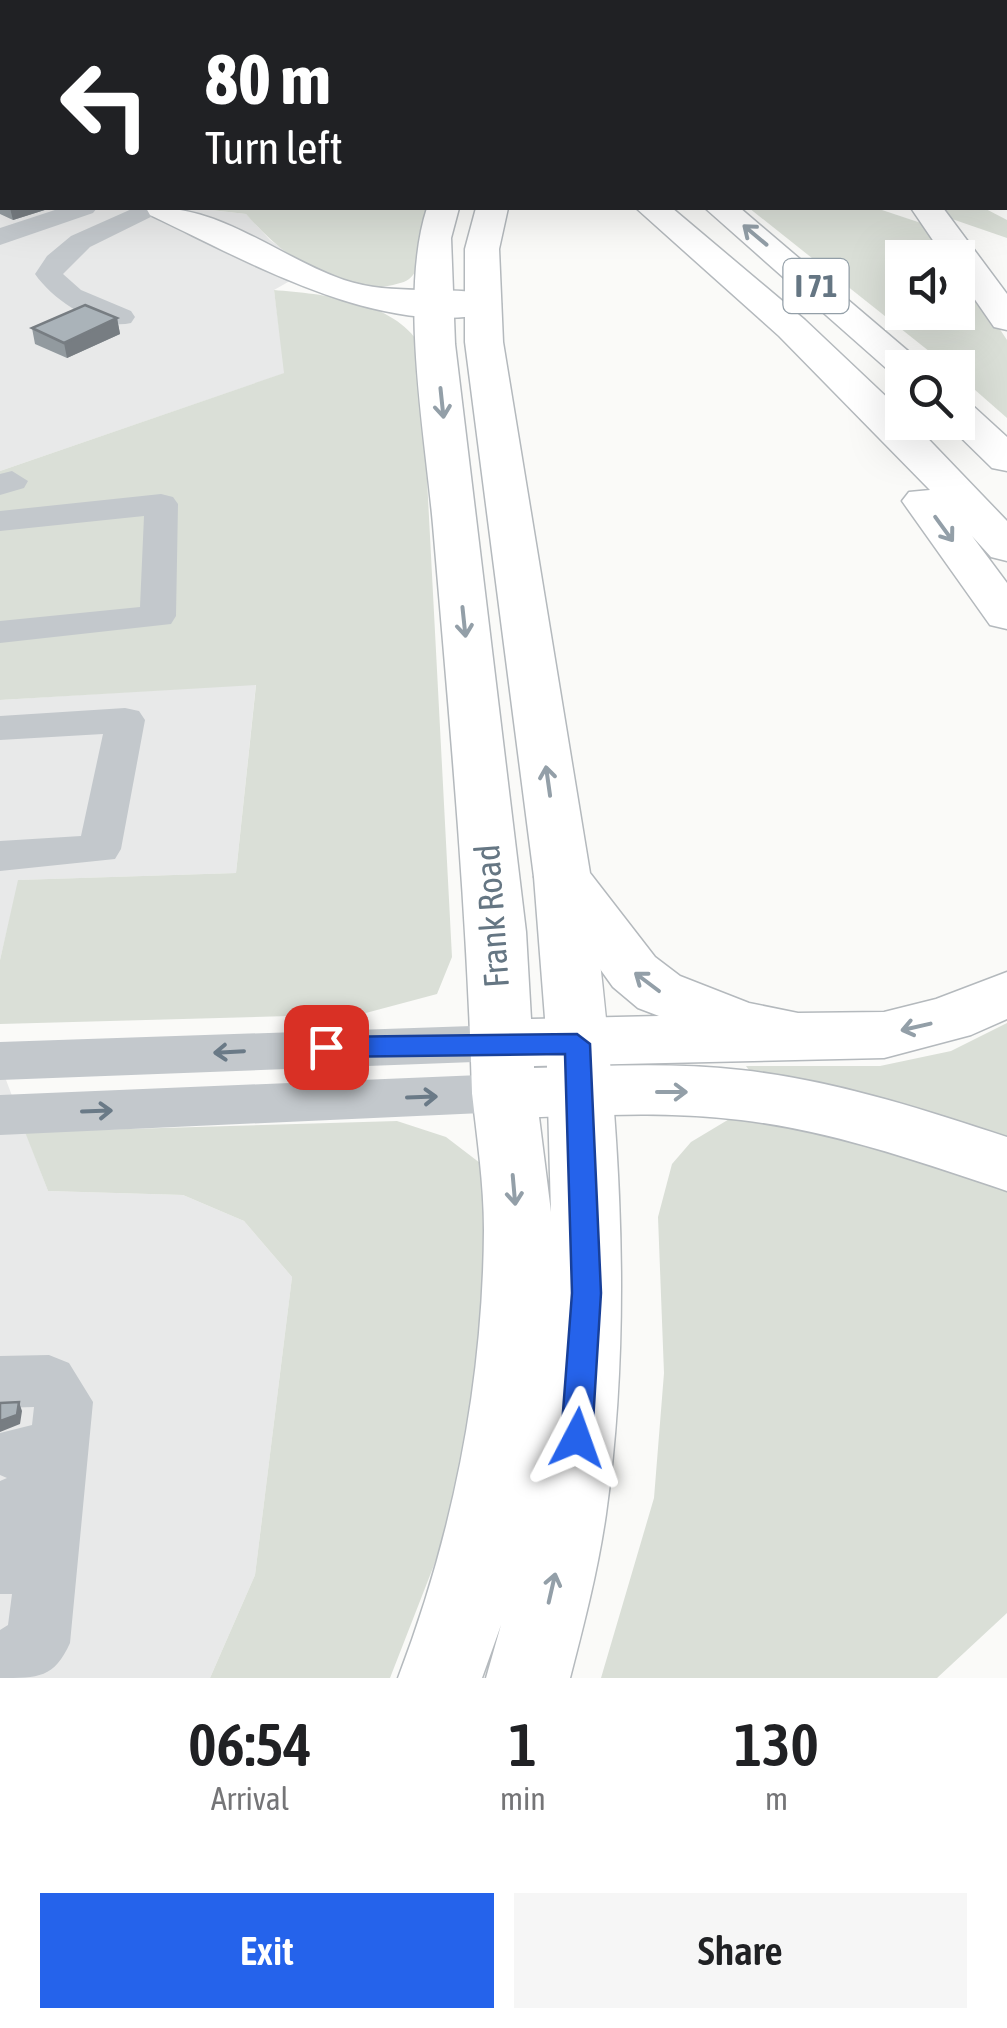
<!DOCTYPE html>
<html lang="en">
<head>
<meta charset="utf-8">
<style>
	:root { --surface:#fff; --page:#f6f6f6; --text:#202124; --muted:#757577; --accent:#2563eb }
	body { margin:0; font-family:"Asap Condensed",sans-serif; background:var(--page); color:var(--text); height:100vh; display:flex; flex-direction:column; font-size:38px; white-space:nowrap }
	* { box-sizing:border-box; margin:0 }
	p { font-size:32px; color:var(--muted) }
	.icon { flex:none; width:55px; height:55px; fill:none; stroke:currentColor; stroke-width:2; stroke-linecap:round; stroke-linejoin:round }
	.map { position:relative; height:1678px; overflow:hidden }
	.sheet { display:flex; flex-direction:column; background:var(--surface); flex:1 }
	.sheet>* { flex:none }
	.banner { position:absolute; left:0px; top:0px; width:1008px; height:210px; box-shadow:0 10px 40px #0002; background:#202124; color:#fff; overflow:hidden }
	.tools { position:absolute; left:885px; top:240px; display:grid; gap:20px }
	.tools a { display:grid; place-items:center; width:90px; height:90px; border-radius:0px; background:var(--surface); box-shadow:0 10px 40px #0002; font-size:50px }
	.pin { position:absolute; display:grid; place-items:center; width:85px; height:85px; color:#fff; margin:-42px; border-radius:20px; box-shadow:0 5px 15px #0006 }
	.me { position:absolute; width:110px; margin:-55px; rotate:4deg; stroke-linejoin:round; filter:drop-shadow(0 0 8px #0008) }
	.turn { display:flex; align-items:center; gap:35px; height:210px; padding:0 40px; font-size:45px }
	.turn .icon { width:130px; height:130px; stroke-width:2.5 }
	.turn b { display:block; font-size:70px; line-height:85px }
	.eta { display:flex; justify-content:space-evenly; align-items:center; height:170px; text-align:center }
	.eta b { font-size:60px; font-weight:600; line-height:70px }
	.button { display:flex; gap:20px; margin-top:auto; padding:20px 40px }
	.button a { flex:1; height:115px; border-radius:0px; background:var(--accent); color:#fff; font-size:40px; font-weight:600; line-height:115px; text-align:center }
	.button a+a { background:var(--page); color:var(--text) }
	.map>svg:first-child { display:block }
	.built { fill:#e8e9e9 }
	.green { fill:#dadfd7 }
	.lines { fill:none; stroke-linecap:round; stroke-linejoin:round }
	.major-casing { stroke:#b5babe; stroke-width:3 }
	.highway-casing { stroke:#b4b9bd; stroke-width:3 }
	.minor { fill:#c3c8cc; fill-rule:evenodd }
	.major { fill:#fff; fill-rule:evenodd }
	.highway { fill:#fff; fill-rule:evenodd }
	.wall { fill:#929a9f }
	.shaded-wall { fill:#777d82 }
	.building { fill:#aab3b9; stroke:#777d82; stroke-width:2.5 }
	.oneway { stroke:#939fa8 }
	.oneway2 { stroke:#6a7a87 }
	.route { fill:#2563eb; stroke:#184099; stroke-width:2.5 }
	.labels { text-anchor:middle; stroke-width:10; stroke-linejoin:round; paint-order:stroke }
	.shield { fill:#fff; stroke:#939fa8; stroke-width:2.5 }
	.shield-label { font-size:32px; font-weight:bold; fill:#657683 }
	.street-label { font-size:35px; fill:#657683; stroke:#fff }
</style>
</head>
<body>
<div class="map">
<svg width="1007" height="1678" viewBox="0 0 1007 1678">
	<rect width="100%" height="100%" fill="#fafaf8"/>
	<path class="built" d="M0,133l2,75h191l53,6 24,26 41,29 -37,21 11,83 -285,98z
		M256,684l-20,189 -217,7 -19,80v-260z
		M0,1064l48,127 135,4 61,26 48,56 -37,298 -45,103h-210z"/>
	<path class="green" d="M193,208h237c-9,19 -4,51 -17,67 -5,7 -13,8 -20,10 -57,13 -112,-31 -147,-71z
		M749,208h127l54,18 21,31 -49,1v54h56v-46l49,74v78l-49,-43v-7l-9,-1z
		M939,208h45l23,12v18l-55,-19z
		M274,290c49,4 120,11 146,55l32,612 -15,37 -75,20 -362,10v-64l18,-80 218,-7 20,-188 -256,15v-229l284,-98z
		M1007,1023v115l-202,-59 -54,-6 -5,-7h134l71,-15z
		M775,1117l232,71v425l-70,65h-336l53,-180 10,-125 -6,-156 14,-53 19,-22 40,-24z
		M397,1121l49,16 34,26 10,156 -40,205 -60,154h-180l45,-103 37,-298 -48,-56 -61,-26 -135,-4 -23,-59z"/>
	<g class="lines">
		<g class="major-casing">
			<path id="major" d="M966,0h31l2,2h-31z
				M0,131l2,1v18h-2z
				M146,208c72,-5 132,49 198,72 50,17 102,4 152,16l5,8 -5,8c-114,28 -246,-50 -346,-97z
				M562,858l20,5 8,14c26,211 46,426 16,637 -8,56 -22,110 -36,164h-84l15,-53 -19,53h-84c55,-144 85,-294 86,-448 0,-46 -7,-92 -12,-137l9,-18 23,-7 23,7 9,18 15,119 -5,-181 -12,-154 8,-14z"/>
		</g>
		<g class="highway-casing">
			<path id="highway" d="M330,0h28l2,2h-28z
				M387,0h29l2,2h-29z
				M565,0h31l2,2h-31z
				M427,208h32l-8,30 4,106 71,588 5,87 128,-3 -21,-8 -25,-21 -79,-110 -69,-535v-93l11,-41h32l-9,41 4,93 87,531 65,84 25,19 69,27 49,10 86,-1 52,-13 71,-27v47l-36,16 -87,23 -350,8v2c69,-2 138,-6 207,2 91,10 179,38 266,67v54c-87,-29 -174,-60 -266,-71 -78,-10 -158,-4 -237,-2l-23,-7 -9,-18c-5,-189 -23,-379 -39,-568 -8,-91 -34,-231 -6,-317z
				M636,208h36l133,112 90,85 7,8v9h10l95,99v40l-16,-4 -19,-21 35,47v46l-17,-4 -88,-124 7,-9 21,-2 -151,-154z
				M705,208h35l188,160h-26v10l-7,-2z
				M911,208h32l64,86v36l-13,-3 -36,-52v-17h-13z
				M958,401l14,4 35,32v34l-15,-3 -47,-46h13z"/>
		</g>
		<path class="minor" d="M215,0h22l2,2h-22z
			M0,30h2v13h-2z
			M0,65h2v12h-2z
			M1005,65h2v13h-2z
			M2,113v14l-2,1v-14z
			M1005,120l2,1v14l-2,-1z
			M61,208h36l-4,5 -93,32v-17z
			M134,208h35l-79,39 -27,27 18,16 50,21 4,6 -4,6c-33,8 -78,-23 -96,-49l12,-18 24,-20z
			M12,471l16,10 -4,7 -24,7v-21z
			M161,494l12,3 5,7 -2,112 -5,8 -171,19v-22l140,-14 4,-91 -144,15v-20z
			M125,708l14,3 6,9 -24,129 -6,10 -115,12v-30l81,-5 22,-102 -103,6v-24z
			M501,1025l17,5 7,13 -7,13 -17,5 -501,19v-38z
			M504,1074l17,5 8,14 -8,14 -17,5 -504,23v-40z
			M49,1355l20,8 24,39 -23,241c-16,35 -31,35 -70,35v-48l8,-5 4,-31h-12v-113l7,-3 -7,-3v-42l32,-8 2,-18 -34,1v-52z"/>
		<use href="#major" class="major"/>
		<use href="#highway" class="highway"/>
	</g>
	<path class="wall" d="M0,151l2,1v56h49l-38,12 -13,-6z
		M117,318l3,16 -53,24 -32,-14 -3,-16z"/>
	<path class="shaded-wall" d="M10,208h41l-38,12z
		M117,318l3,16 -53,24 -3,-15z
		M19,1402l3,9 -2,13 -20,8v-11z"/>
	<path class="building" d="M0,151l2,1v44l-2,-1z
		M85,305l32,13 -53,25 -32,-15z
		M19,1402l-2,13 -17,6v-18z"/>
	<defs><path id="oneway-shaft" d="M-6 0H5M1.5-3L5.5 0L1.5 3" fill="none" stroke-width="1.6" stroke-linecap="round" stroke-linejoin="round" transform="scale(2.5)"/></defs>
	<g class="oneway">
		<use href="#oneway-shaft" transform="translate(755 235) rotate(-140)"/>
		<use href="#oneway-shaft" transform="translate(442 403) rotate(84)"/>
		<use href="#oneway-shaft" transform="translate(944 529) rotate(54)"/>
		<use href="#oneway-shaft" transform="translate(464 622) rotate(84)"/>
		<use href="#oneway-shaft" transform="translate(548 781) rotate(-98)"/>
		<use href="#oneway-shaft" transform="translate(647 982) rotate(-143)"/>
		<use href="#oneway-shaft" transform="translate(916 1027) rotate(167)"/>
		<use href="#oneway-shaft" transform="translate(672 1092)"/>
		<use href="#oneway-shaft" transform="translate(514 1190) rotate(85)"/>
		<use href="#oneway-shaft" transform="translate(552 1588) rotate(-77)"/>
	</g>
	<g class="oneway2">
		<use href="#oneway-shaft" transform="translate(229 1052) rotate(177)"/>
		<use href="#oneway-shaft" transform="translate(422 1097) rotate(-2)"/>
		<use href="#oneway-shaft" transform="translate(97 1111) rotate(-2)"/>
	</g>
	<path class="route" d="M577,1034l13,10 11,249 -9,145 -4,10 -11,4 -11,-4 -5,-10 11,-145 -7,-239 -239,3 -13,-10 13,-10z"/>
	<g class="labels">
		<rect class="shield" x="783.5" y="259" width="65" height="54" rx="8"/>
		<g class="shield-label">
			<text x="816" y="297">I 71</text>
		</g>
		<g class="street-label">
			<text transform="translate(492 916) rotate(-94)" y="12">Frank Road</text>
		</g>
	</g>
</svg>
<div class="tools">
<a><svg class="icon" aria-label="sound" viewBox="0 0 24 24"><path d="M4 9h4l5-4v14l-5-4H4zM17 9q2 3 0 6"/></svg></a>
<a><svg class="icon" aria-label="search" viewBox="0 0 24 24"><circle cx="10" cy="10" r="6"/><path d="M15 15l6 6"/></svg></a>
</div>
<div class="pin" style="left:326px;top:1047px;background:#d93025"><svg class="icon" aria-label="arrive" viewBox="0 0 24 24"><path d="M6 21V4h12l-3 4 3 4H6"/></svg></div>
<svg class="me" style="left:577px;top:1438px" viewBox="-20 -20 40 40"><path d="M0-17L14 15 0 8-14 15z" fill="#2563eb" stroke="#fff" stroke-width="4"/></svg>
<div class="banner">
<div class="turn"><svg class="icon" aria-label="left" viewBox="0 0 24 24"><path d="M17 20v-9H6M10 6l-5 5 5 5"/></svg><div><b>80 m</b>Turn left</div></div>
</div>
</div>
<section class="sheet">
<div class="eta">
<div><b>06:54</b><p>Arrival</p></div>
<div><b>1</b><p>min</p></div>
<div><b>130</b><p>m</p></div>
</div>
<div class="button"><a>Exit</a><a>Share</a></div>
</section>
</body>
</html>
